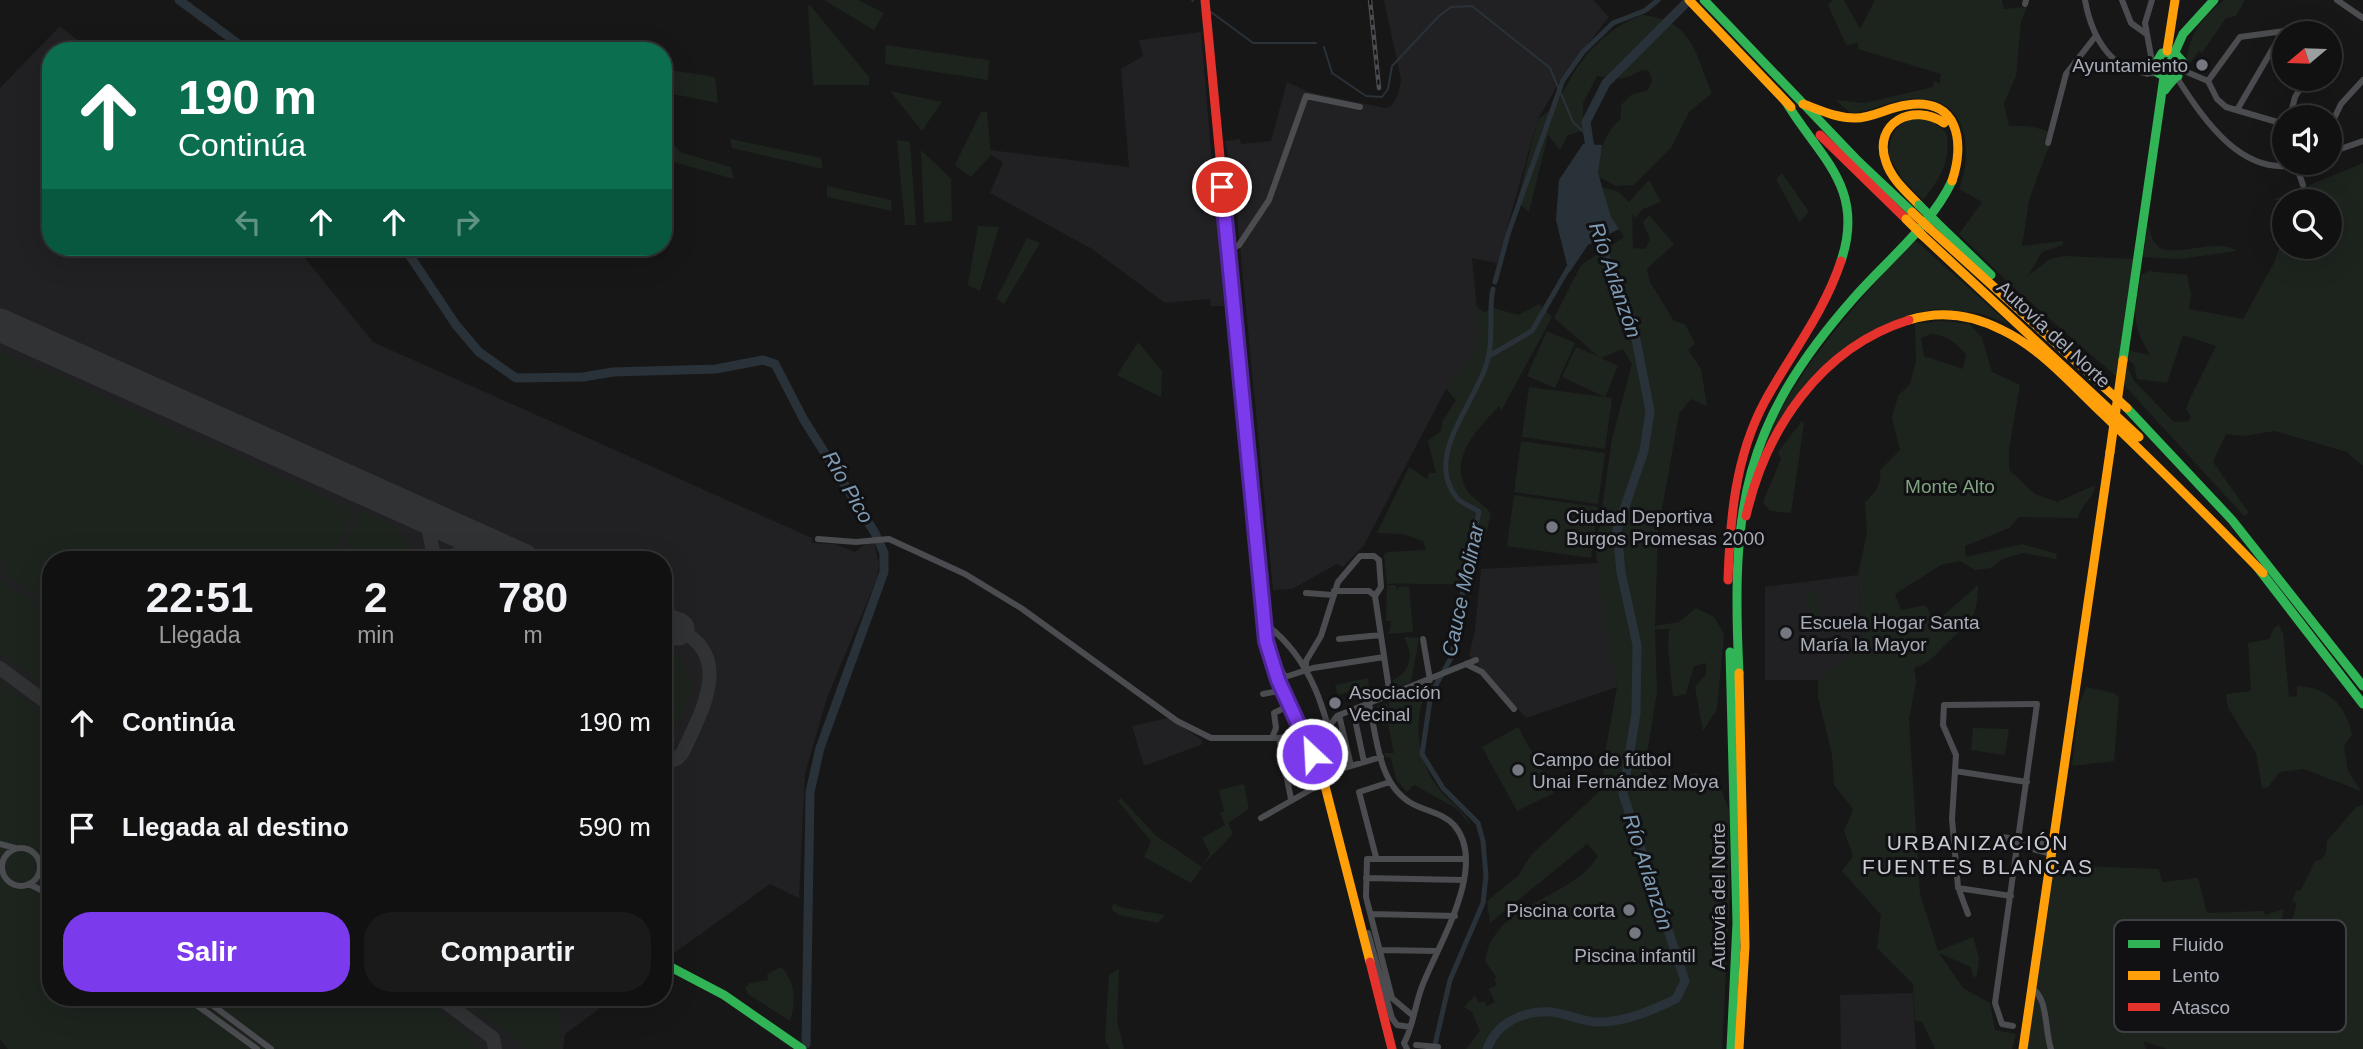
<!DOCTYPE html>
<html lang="es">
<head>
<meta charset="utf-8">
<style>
	:root { --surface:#111; --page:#1a1a1a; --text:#f1f3f6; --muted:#9c9d9f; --line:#303131; --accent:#7c3aed }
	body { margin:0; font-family:Helvetica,sans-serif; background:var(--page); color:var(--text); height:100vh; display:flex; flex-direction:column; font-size:26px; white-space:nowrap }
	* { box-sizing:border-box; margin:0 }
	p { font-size:23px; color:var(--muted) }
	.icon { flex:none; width:38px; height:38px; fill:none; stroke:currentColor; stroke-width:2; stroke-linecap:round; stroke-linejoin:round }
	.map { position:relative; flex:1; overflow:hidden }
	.details { position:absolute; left:42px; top:551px; width:630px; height:455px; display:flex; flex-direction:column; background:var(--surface); border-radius:28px; box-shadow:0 7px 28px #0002,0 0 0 2px var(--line) }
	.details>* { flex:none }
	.guide { position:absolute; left:42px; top:42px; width:630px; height:214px; border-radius:28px; box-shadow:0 7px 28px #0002,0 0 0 2px var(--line); background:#0b6e4f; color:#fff; overflow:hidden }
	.needle { width:46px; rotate:251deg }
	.fabs { position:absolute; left:2272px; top:21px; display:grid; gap:14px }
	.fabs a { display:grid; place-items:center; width:70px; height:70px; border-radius:50%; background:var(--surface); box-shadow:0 7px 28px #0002,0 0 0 2px var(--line); font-size:35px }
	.pin { position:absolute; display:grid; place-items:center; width:60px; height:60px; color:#fff; margin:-30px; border:4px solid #fff; border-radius:50%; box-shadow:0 2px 7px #0007 }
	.me { position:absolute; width:77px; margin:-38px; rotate:335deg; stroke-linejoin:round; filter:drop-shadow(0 0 5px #0008) }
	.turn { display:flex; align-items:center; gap:24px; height:147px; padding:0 21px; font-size:32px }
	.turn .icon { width:91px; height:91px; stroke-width:2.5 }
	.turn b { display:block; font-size:49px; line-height:60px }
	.lanes { display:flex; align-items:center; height:66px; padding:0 21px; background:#0003; justify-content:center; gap:35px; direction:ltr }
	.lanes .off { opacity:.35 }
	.eta { display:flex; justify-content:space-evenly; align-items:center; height:119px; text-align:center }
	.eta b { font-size:42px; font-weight:600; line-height:49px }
	.cta { display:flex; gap:14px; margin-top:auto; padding:14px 21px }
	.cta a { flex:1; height:80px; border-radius:28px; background:var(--accent); color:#fff; font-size:28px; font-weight:600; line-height:80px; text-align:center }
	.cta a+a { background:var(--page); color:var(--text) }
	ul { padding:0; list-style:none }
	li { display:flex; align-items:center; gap:21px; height:105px; padding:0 21px }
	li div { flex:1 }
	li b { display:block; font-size:26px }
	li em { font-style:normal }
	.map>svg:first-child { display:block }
	.built { fill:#212123 }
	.green { fill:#1d241e; fill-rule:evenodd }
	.water { fill:#2a3239 }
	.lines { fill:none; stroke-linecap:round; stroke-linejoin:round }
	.stream { stroke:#2a3239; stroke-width:2 }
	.canal { stroke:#2a3239; stroke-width:5 }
	.river { stroke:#2a3239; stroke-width:9 }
	.taxiway { stroke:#313233; stroke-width:14 }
	.runway { stroke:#313233; stroke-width:33 }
	.street { stroke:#4b4c50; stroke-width:6 }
	.fast { stroke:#30b455; stroke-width:9 }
	.slow { stroke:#ff9f0a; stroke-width:9 }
	.jam { stroke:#e5322d; stroke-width:9 }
	.rail-casing { stroke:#4b4c4f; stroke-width:4.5 }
	.rail { stroke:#111113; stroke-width:2; stroke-dasharray:5; stroke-linecap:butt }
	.fast-bridge { stroke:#30b455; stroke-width:9 }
	.slow-bridge { stroke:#ff9f0a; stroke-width:9 }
	.route-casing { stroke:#51269a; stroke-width:18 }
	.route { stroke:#7c3aed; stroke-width:12 }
	.poi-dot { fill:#757880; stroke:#111113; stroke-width:2.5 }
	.labels { text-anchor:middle; stroke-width:6; stroke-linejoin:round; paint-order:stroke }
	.poi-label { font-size:19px; fill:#a8adb8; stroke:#111113; text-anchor:start }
	.street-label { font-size:19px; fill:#a8adb8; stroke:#111113 }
	.park-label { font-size:19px; fill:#7fa381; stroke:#111113 }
	.water-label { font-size:21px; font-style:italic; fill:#7f9bb3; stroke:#111113 }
	.neighbourhood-label { font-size:21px; letter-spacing:2px; fill:#c9ccd4; stroke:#111113 }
	.key { fill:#111113; stroke:#3e4045; stroke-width:2 }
	.key-label { font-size:19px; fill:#a8adb8 }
</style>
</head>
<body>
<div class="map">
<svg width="2363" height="1049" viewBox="0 0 2363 1049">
	<rect width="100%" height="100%" fill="#171717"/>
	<path class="built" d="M1384,0h209l16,17 -45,57 -26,45 -41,144 -25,-5 8,82 -7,17 -27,32 -82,156 -21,22 -6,-3 -45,25 -19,1 -39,-406 -9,-43 15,-2 1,5 30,-3 16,-59 22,10 76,16 6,-2 7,-11 3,-15z
		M60,26l31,25h-40v196h245l77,95 439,196v5l22,1 21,8 10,-8 9,-1 5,21 -2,14 -50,120 -22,76 -6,124 -29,-14 -97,70 -10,-5v-389h-612v267l-51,-38v-701z
		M1201,32l23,274h-13l-1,-7 -45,4 -73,-54 -102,-56 13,-31 -12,-7 -1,-5 139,17 -8,-98 22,-13 -4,-16z
		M1598,563l19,124 -91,31 -57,-63 6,-24 6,-62z
		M1858,575l4,73 -44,32h-53v-93z
		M1168,718l33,21 2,5 -59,22 -12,-40z
		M1913,993l3,56h-75l-1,-54z
		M278,998h336l-49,36 -2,15h-216z"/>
	<path class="green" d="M824,0h34l26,13 -10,17z
		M1833,0h11l16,29 15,-29h127l2,9 23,-2 -6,15 -5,54 -12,27 5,23h19v5l1,-5 19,5 -4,13 5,2 -20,54 -7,46 41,-5v4l-21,7 -14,24 22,-17 14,-3 70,3 -17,118 -102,-88 -56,-55 23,-32 -23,-13c16,-42 7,-97 -50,-90 -20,2 -37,12 -58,14l-16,-13 30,3 68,-16 1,-6 6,2 1,-9 -83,-25v-6l-12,2 -18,-40z
		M2224,0h21l-9,16 -10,2 -24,35 -3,-2 -12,16c-2,-29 16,-50 37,-67z
		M810,5l59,72v8h-56l-5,-79z
		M1642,15c51,5 53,38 70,78l-23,19 -18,36 -37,37 -18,1 -17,-9c-4,-16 7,-49 22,-58v-14l10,-10 17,-5 4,-10 -3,-9 -8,-1c-16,11 -25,9 -44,6l-14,27v27l-16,6 -7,14 -12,-15 -19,77 -12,-10 21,-83c23,-15 20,-21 34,-43 17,-28 39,-49 70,-61z
		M886,45l103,15 -1,20 -103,-16z
		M670,70l45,7 3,26 -50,-10z
		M890,91l52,11 -20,29z
		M981,112h6l4,43 -20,22 -16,-12z
		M1925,116l21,16c6,28 -6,47 -23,68l-20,-20 -14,-24c1,-27 10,-35 36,-40z
		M730,139l91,19 2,11 -91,-21z
		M897,140l13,2 6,83h-11z
		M672,142l8,10 51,15 3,12 -71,-20v-15z
		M921,150l30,29 1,42 -28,2z
		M2363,163v303l-16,-14 -72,-21 -32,5 -17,-2 -13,28 36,51 -5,3 -120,-131 3,-19 7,15 40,41 14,-1 3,-4 -5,-8 2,-6 28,-57 -33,-11 -16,48 -30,-4 -3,-14 -6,-6 2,-8 20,4c-21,-36 -15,-40 -9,-80l8,-4 38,4 4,19 -2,15 54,10 32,-58 9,-29v15h45v-46l-56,-1z
		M1782,173l27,39 -10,10 -23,-43z
		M1649,180l12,22 -18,7 -8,9 -3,-4 1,34 12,1 5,-9 -7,-18 6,-7 25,29 -27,25 3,13 24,39 11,3 10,20 -7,6 13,19 6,37 -16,-7 -12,15 -21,118 -3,94 24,-4 17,-14 18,9 10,17 -7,75 -14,22 -8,-44 11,-13v-11l-12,3 -8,28 -13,3 -5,-48 1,-20h-14l2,63 -12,74 13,15 38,-8 23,11 10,26 1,82 -8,157h-256l14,-18 -8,-19 -8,-5 11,-12 4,8 5,-2 3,5 8,-4 -6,-13 8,-4 -3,-6 3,-1 -12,-17c9,-59 85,-60 113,-105l-11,-12 -97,79 -3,-22 31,-25 13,-21 71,-66 3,-36 12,-66 -17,-96 -4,-40 16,-112 20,-75 -9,-15 -22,9 17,8 -13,31 7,1 -7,51 -83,-12 7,-50 76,10 -43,-20 14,-30 22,9 -44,-38 27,-53 43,-28 -13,-20 -10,-30 18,5 10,10z
		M827,186l64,14 1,11 -65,-14z
		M2148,225l5,16 8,8c23,6 56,-11 76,2l-57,8 -37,-2z
		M978,226l21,1 -19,64 -12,-6z
		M1027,238l13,5 -36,61 -8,-5z
		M1914,239l95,85 -30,-11 -44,-4 -23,5 -81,47 -73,97c34,-87 96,-150 156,-219z
		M1539,304l13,13 -51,94 -2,-5c-20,22 -49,49 -34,81 6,12 19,16 26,27l-18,68c-27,5 -57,0 -86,2l-3,-29 4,-3 38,-2 -3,-9 -20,-7 -26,-1 32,-66 18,12 2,-6h7l-8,-32 13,-10 1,-9 14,-22 -10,-11c25,-32 40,-40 29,-83l10,7 6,-6 27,8z
		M1941,321l29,3 12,14 10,34 28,13 -11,64v21l26,24 22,8 38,-17c-2,14 -13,19 -17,33l-59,-1 -10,11 -44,18 1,11 56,-13 35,10 -1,5 -32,-6 -22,6 -11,9 -16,2 -15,-9 -19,4 -46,29 6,16 25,-5 7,16 12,-7 33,-29c-1,38 -8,36 -33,60 -11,11 -15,18 -31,23l2,14 -7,37 11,175 18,57 35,-14 6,21 -2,17 -4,3 -2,-11 -32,-14 24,35 27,15 5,27 21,4 -4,15h-77l-13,-27 -7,-2 -2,-36 -36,-36 4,-33 -39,-44 11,-15 -9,-25 9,-22 -19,-24 -2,-31 -14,-57v-17l44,-32 -4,-73 9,-42 -2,-31c10,-9 17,-18 15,-32l20,-20 -8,-32 6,-22 12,-12 6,-23 -1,-37zM1931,334c16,2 26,8 35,21l-3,14 -39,-13 -3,-18z
		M1547,331l28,12 -20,45 -28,-12z
		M1138,342l24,29 -1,26 -44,-22z
		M0,350l353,159 -21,51h-281v45l-51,-34 3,-11 -3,-1z
		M1802,421l2,3 -13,89 -21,-2 -7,-9 18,-43 -3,-7z
		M1521,441l84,12 -7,51 -84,-12z
		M1514,495l84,12 -7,51 -84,-12z
		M359,511c23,11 53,19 55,49h-75z
		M0,580l51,32v79l-51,-38z
		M1387,585h9l1,6 2,-4 10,-1 4,46 -27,2 4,-3 1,-10h-5z
		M1806,591h13v27h-13z
		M2279,625l4,9 6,63 8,-1v-10c31,1 49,19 55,49l-8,11 4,25 13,20 -57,-22 -24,3 -12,15 -6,1 -6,-35 -28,-45 -2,-14 25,-3 -3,-48 21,-4 5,-11z
		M1404,637l15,1 -8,44 -17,7 -1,-9c18,-8 21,-26 11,-43z
		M663,647l19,12 11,24 -10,31 -19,27z
		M1368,678l1,9 -31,8 -3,-10z
		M0,681l51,39v278h370l46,34 12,17h-471l-8,-10z
		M1430,683c-19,35 -14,80 12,110 11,11 23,19 29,33l-15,-18 -42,-23 -7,7 -11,-13 -5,-21 -6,-1 -1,-4h10l-6,-29 -6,1 -5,-19 10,-2 5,18 -4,-22z
		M2086,687l28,6 5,5 -5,63 -42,5 7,-61z
		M1518,727l36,66 -37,18 -35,-64z
		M1973,728l36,1 -4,26 -34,-5z
		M1244,784l5,25 -21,14 5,11 -31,32 8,-12 -8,-16 23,-13 -5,-12 4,-2 -5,-21z
		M1121,798l34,37 47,32 -11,16 -47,-26 7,-16 -33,-40z
		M2363,805v244h-196l-24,-8 3,8h-119l28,-184 104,4 3,13 36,-4 9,35 57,-2 1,4 19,-6 -4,19 5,2 5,-3 7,-24 -5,-2 4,-10 5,-1 14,-29 6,-1 5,-7 1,-12 29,-34z
		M1114,903l6,4 45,8 -7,8 -39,-8 -8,-6z
		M781,967c15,15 15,34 9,54l-42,-27 -3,-6 5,-5 18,-3 -1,-6z
		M1119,969l-2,52 7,28h-14l-5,-10 4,-64z
		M459,998h101l-2,51h-30z"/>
	<path class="water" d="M1583,144l19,1 -4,28 13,44 8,12 -31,16 -19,28 -13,-53 3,-40z"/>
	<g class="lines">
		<path class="stream" d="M1192,0l1,1
			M1211,12l42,31h63
			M1324,47l8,26 34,23 16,1 6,-8 4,-23 47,-50 12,-9 21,-1 78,62 23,54 16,15"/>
		<path class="canal" d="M1647,9l11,-9
			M1495,282l13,-48 55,-154 20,-28 30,-29 31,-12
			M1489,356l43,-25 37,-64
			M1434,1049l16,-69 33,-77 3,-27 -3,-35 -5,-18 -35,-35 -21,-34 9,-60 21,-38 14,-84 13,-60c-6,-5 -17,-8 -22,-14 -35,-42 21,-97 31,-139 6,-23 0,-48 5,-70"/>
		<path class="river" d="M179,0l69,51
			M1591,154l-5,-32 20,-39 83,-83
			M404,247l52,78 23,27 37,26 67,-1 30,-5 103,-3 47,-9 12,4 29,56 71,113 9,20v19l-64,176 -10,44 -4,252
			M1487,1049c10,-27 37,-39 65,-37 16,2 31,10 47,10 29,0 52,-12 77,-23l9,-18 -62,-187 13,-81 1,-68 -16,-73 -4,-42 27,-79 6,-40 -18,-92 -18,-38 -19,-54"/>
		<path class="taxiway" d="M410,509l18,19 7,32
			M444,560l27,-13 30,3
			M0,668l51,38
			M663,763l14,-4 6,-7c18,-40 52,-96 -5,-123
			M440,998l53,40 2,11"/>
		<path class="runway" d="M0,325l523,235
			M663,623l15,6"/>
		<path class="street" d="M2085,0c7,39 29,77 73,73
			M2122,0l9,23 14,10
			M2337,0l26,18
			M2025,4l1,-4
			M2182,70l26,11 9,18 9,8 58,17
			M2147,74l4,-18 -6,-33 7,-23
			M2177,78c27,42 67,103 126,85
			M2208,81l32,-44 52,-7 6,3
			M2237,110l46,-79
			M2290,117l5,-20 11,-18
			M2329,129l12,-25 22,-24
			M2048,143l18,-69 29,-37
			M2329,153l34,-12
			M2296,165l7,20
			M1229,251l10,-6 30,-45 37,-104 54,11
			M818,539l38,3 33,-3 76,35 56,34 156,113 34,17h68l24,-5
			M1334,591h35l6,5
			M1306,593l27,2
			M1375,596l15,100
			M1264,623c48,34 63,91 74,147
			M1339,639l42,-4
			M1423,639l7,41
			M1466,664l16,8 32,37
			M1279,666l6,11 28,-9 71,-11
			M1306,669v-8l15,-25 17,-54 22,-26h14l5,4 2,27 -6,9
			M1263,694l20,-4
			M1369,704c8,33 9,80 42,99 14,8 32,10 43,22 35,40 -16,120 -31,159 -8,19 -10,44 -19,59l3,6
			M1353,710l11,52
			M1339,715l12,51
			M1272,738l4,-10 -2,-15 16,-8
			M1279,738l12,61
			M1307,742l18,-10 12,-16 139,-56
			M1955,771l72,11
			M1321,775l60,-18
			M1261,818l63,-36
			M0,844l15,4
			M2 867a19 19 0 1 1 38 0a19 19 0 1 1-38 0Z
			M2052,854l-54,-14 4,-3 42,6 10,-3
			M1376,857l-17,-65 31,-10
			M40,871l11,12
			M1366,878l97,2
			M29,884l22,11
			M1958,888l53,8
			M1371,914l84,2
			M1968,914l-10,-27 -6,-68 4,-64 -13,-30 1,-20 93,-1 -42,299 7,21 11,2
			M1368,933l24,85 5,7 13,2
			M1380,950l57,1
			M2032,989c16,7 13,44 19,60
			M187,998l70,51
			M203,998l68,51
			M1412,1015l-20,-17 -26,-101 1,-38h97
			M1416,1045l22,2"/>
		<path class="fast" d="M1704,0l154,161 54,51
			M2165,90c6,-9 17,-17 18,-28l-9,-10 -12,1 -6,10 2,10 10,5 10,-2
			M1786,102c33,55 80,85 55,159
			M1935,221l56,54
			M2123,360l41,-283 19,-43 31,-34
			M2127,408l105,112 131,166
			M2258,568l105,136
			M1730,652l7,271 -6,126
			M1739,673c-8,-164 3,-248 114,-374 32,-37 78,-73 99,-118
			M663,963l61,32 78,54"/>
		<path class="slow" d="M1689,0l102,107
			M2167,51l8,-51
			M1803,104c17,6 33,14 52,14 18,0 34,-11 52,-13 52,-8 58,38 45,76
			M1919,205c-12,-13 -27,-25 -33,-43 -14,-39 27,-60 58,-39
			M1929,228l198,180
			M1922,235l217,202
			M1909,320c32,-10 64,-5 93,10 40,19 70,55 102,85 54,52 107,104 159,158
			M1246,430l21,215 11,35 46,102 46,180
			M1739,673l6,273 -6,103
			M2023,1049l87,-597"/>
		<path class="jam" d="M1205,0l41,430
			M1820,135l86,84
			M1746,516c20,-87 74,-168 163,-196
			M1728,580c2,-61 7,-122 36,-177 26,-48 60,-90 77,-142
			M1370,962l22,87"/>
		<g class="rail-casing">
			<path id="rail" d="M1370,0l9,88"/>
		</g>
		<use href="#rail" class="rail"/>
		<path class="fast-bridge" d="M1919,205l16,16"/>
		<path class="slow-bridge" d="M1912,212l17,16
			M1906,219l16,16
			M2110,452l13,-92"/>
	</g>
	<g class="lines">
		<g class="route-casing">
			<path id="route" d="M1222,187l44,454 12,39 34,74"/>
		</g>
		<use href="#route" class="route"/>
	</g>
	<g class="poi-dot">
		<circle cx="2202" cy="65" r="7"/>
		<circle cx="1552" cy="527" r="7"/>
		<circle cx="1786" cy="633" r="7"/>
		<circle cx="1335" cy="703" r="7"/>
		<circle cx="1518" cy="770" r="7"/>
		<circle cx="1629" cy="910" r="7"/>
		<circle cx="1635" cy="933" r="7"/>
	</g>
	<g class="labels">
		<g class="poi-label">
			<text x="2188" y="72" text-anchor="end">Ayuntamiento</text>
			<text x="1566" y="523">Ciudad Deportiva<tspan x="1566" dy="22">Burgos Promesas 2000</tspan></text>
			<text x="1800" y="629">Escuela Hogar Santa<tspan x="1800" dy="22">María la Mayor</tspan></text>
			<text x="1349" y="699">Asociación<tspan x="1349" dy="22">Vecinal</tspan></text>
			<text x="1532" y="766">Campo de fútbol<tspan x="1532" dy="22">Unai Fernández Moya</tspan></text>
			<text x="1615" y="917" text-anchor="end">Piscina corta</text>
			<text x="1635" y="962" text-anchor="middle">Piscina infantil</text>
		</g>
		<g class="street-label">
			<text transform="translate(2054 334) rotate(43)" y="7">Autovía del Norte</text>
			<text transform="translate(1718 896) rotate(-90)" y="7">Autovía del Norte</text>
		</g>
		<g class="park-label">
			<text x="1950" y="493">Monte Alto</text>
		</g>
		<g class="water-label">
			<text transform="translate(1615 280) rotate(71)" y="7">Río Arlanzón</text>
			<text transform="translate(848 487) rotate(60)" y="7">Río Pico</text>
			<text transform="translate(1463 590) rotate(-78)" y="7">Cauce Molinar</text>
			<text transform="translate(1648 872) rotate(72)" y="7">Río Arlanzón</text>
		</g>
		<g class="neighbourhood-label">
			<text x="1978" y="850">URBANIZACIÓN<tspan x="1978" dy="24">FUENTES BLANCAS</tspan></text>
		</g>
	</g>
	<rect x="2114" y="920" width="232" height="112" rx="10" class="key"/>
	<rect x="2128" y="940" width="32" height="8" fill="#30b455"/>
	<rect x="2128" y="971" width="32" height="9" fill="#ff9f0a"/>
	<rect x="2128" y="1003" width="32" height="8" fill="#e5322d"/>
	<g class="key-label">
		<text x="2172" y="951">Fluido</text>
		<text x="2172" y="982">Lento</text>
		<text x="2172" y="1014">Atasco</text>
	</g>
</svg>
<div class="fabs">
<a><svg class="needle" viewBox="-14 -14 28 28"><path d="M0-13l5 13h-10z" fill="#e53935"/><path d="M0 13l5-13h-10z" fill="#9c9d9f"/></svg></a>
<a><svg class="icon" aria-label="sound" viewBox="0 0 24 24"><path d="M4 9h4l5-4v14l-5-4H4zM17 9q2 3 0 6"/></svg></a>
<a><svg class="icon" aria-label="search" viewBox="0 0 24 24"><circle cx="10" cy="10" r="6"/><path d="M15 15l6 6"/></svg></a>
</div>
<div class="pin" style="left:1222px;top:187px;background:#d93025"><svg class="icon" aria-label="arrive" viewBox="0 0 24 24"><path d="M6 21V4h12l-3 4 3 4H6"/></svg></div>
<svg class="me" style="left:1312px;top:754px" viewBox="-20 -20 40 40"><circle r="17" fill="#7c3aed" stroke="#fff" stroke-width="3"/><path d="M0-11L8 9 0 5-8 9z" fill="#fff"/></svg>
<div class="guide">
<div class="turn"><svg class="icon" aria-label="ahead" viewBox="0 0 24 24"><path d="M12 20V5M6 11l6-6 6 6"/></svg><div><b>190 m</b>Continúa</div></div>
<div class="lanes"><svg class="icon off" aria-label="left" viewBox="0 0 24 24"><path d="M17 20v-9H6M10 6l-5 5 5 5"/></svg><svg class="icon" aria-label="ahead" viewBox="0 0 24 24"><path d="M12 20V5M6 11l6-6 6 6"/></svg><svg class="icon" aria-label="ahead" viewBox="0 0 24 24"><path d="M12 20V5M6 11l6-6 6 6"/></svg><svg class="icon off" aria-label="right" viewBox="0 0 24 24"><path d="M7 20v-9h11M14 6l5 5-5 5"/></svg></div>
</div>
<section class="details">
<div class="eta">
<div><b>22:51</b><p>Llegada</p></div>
<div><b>2</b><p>min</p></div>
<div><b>780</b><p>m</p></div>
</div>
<ul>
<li><svg class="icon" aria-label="ahead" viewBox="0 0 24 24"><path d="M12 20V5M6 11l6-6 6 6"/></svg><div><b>Continúa</b></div><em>190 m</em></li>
<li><svg class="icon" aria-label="arrive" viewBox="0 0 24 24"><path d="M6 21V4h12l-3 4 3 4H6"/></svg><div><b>Llegada al destino</b></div><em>590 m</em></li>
</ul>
<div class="cta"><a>Salir</a><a>Compartir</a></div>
</section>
</div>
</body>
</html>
